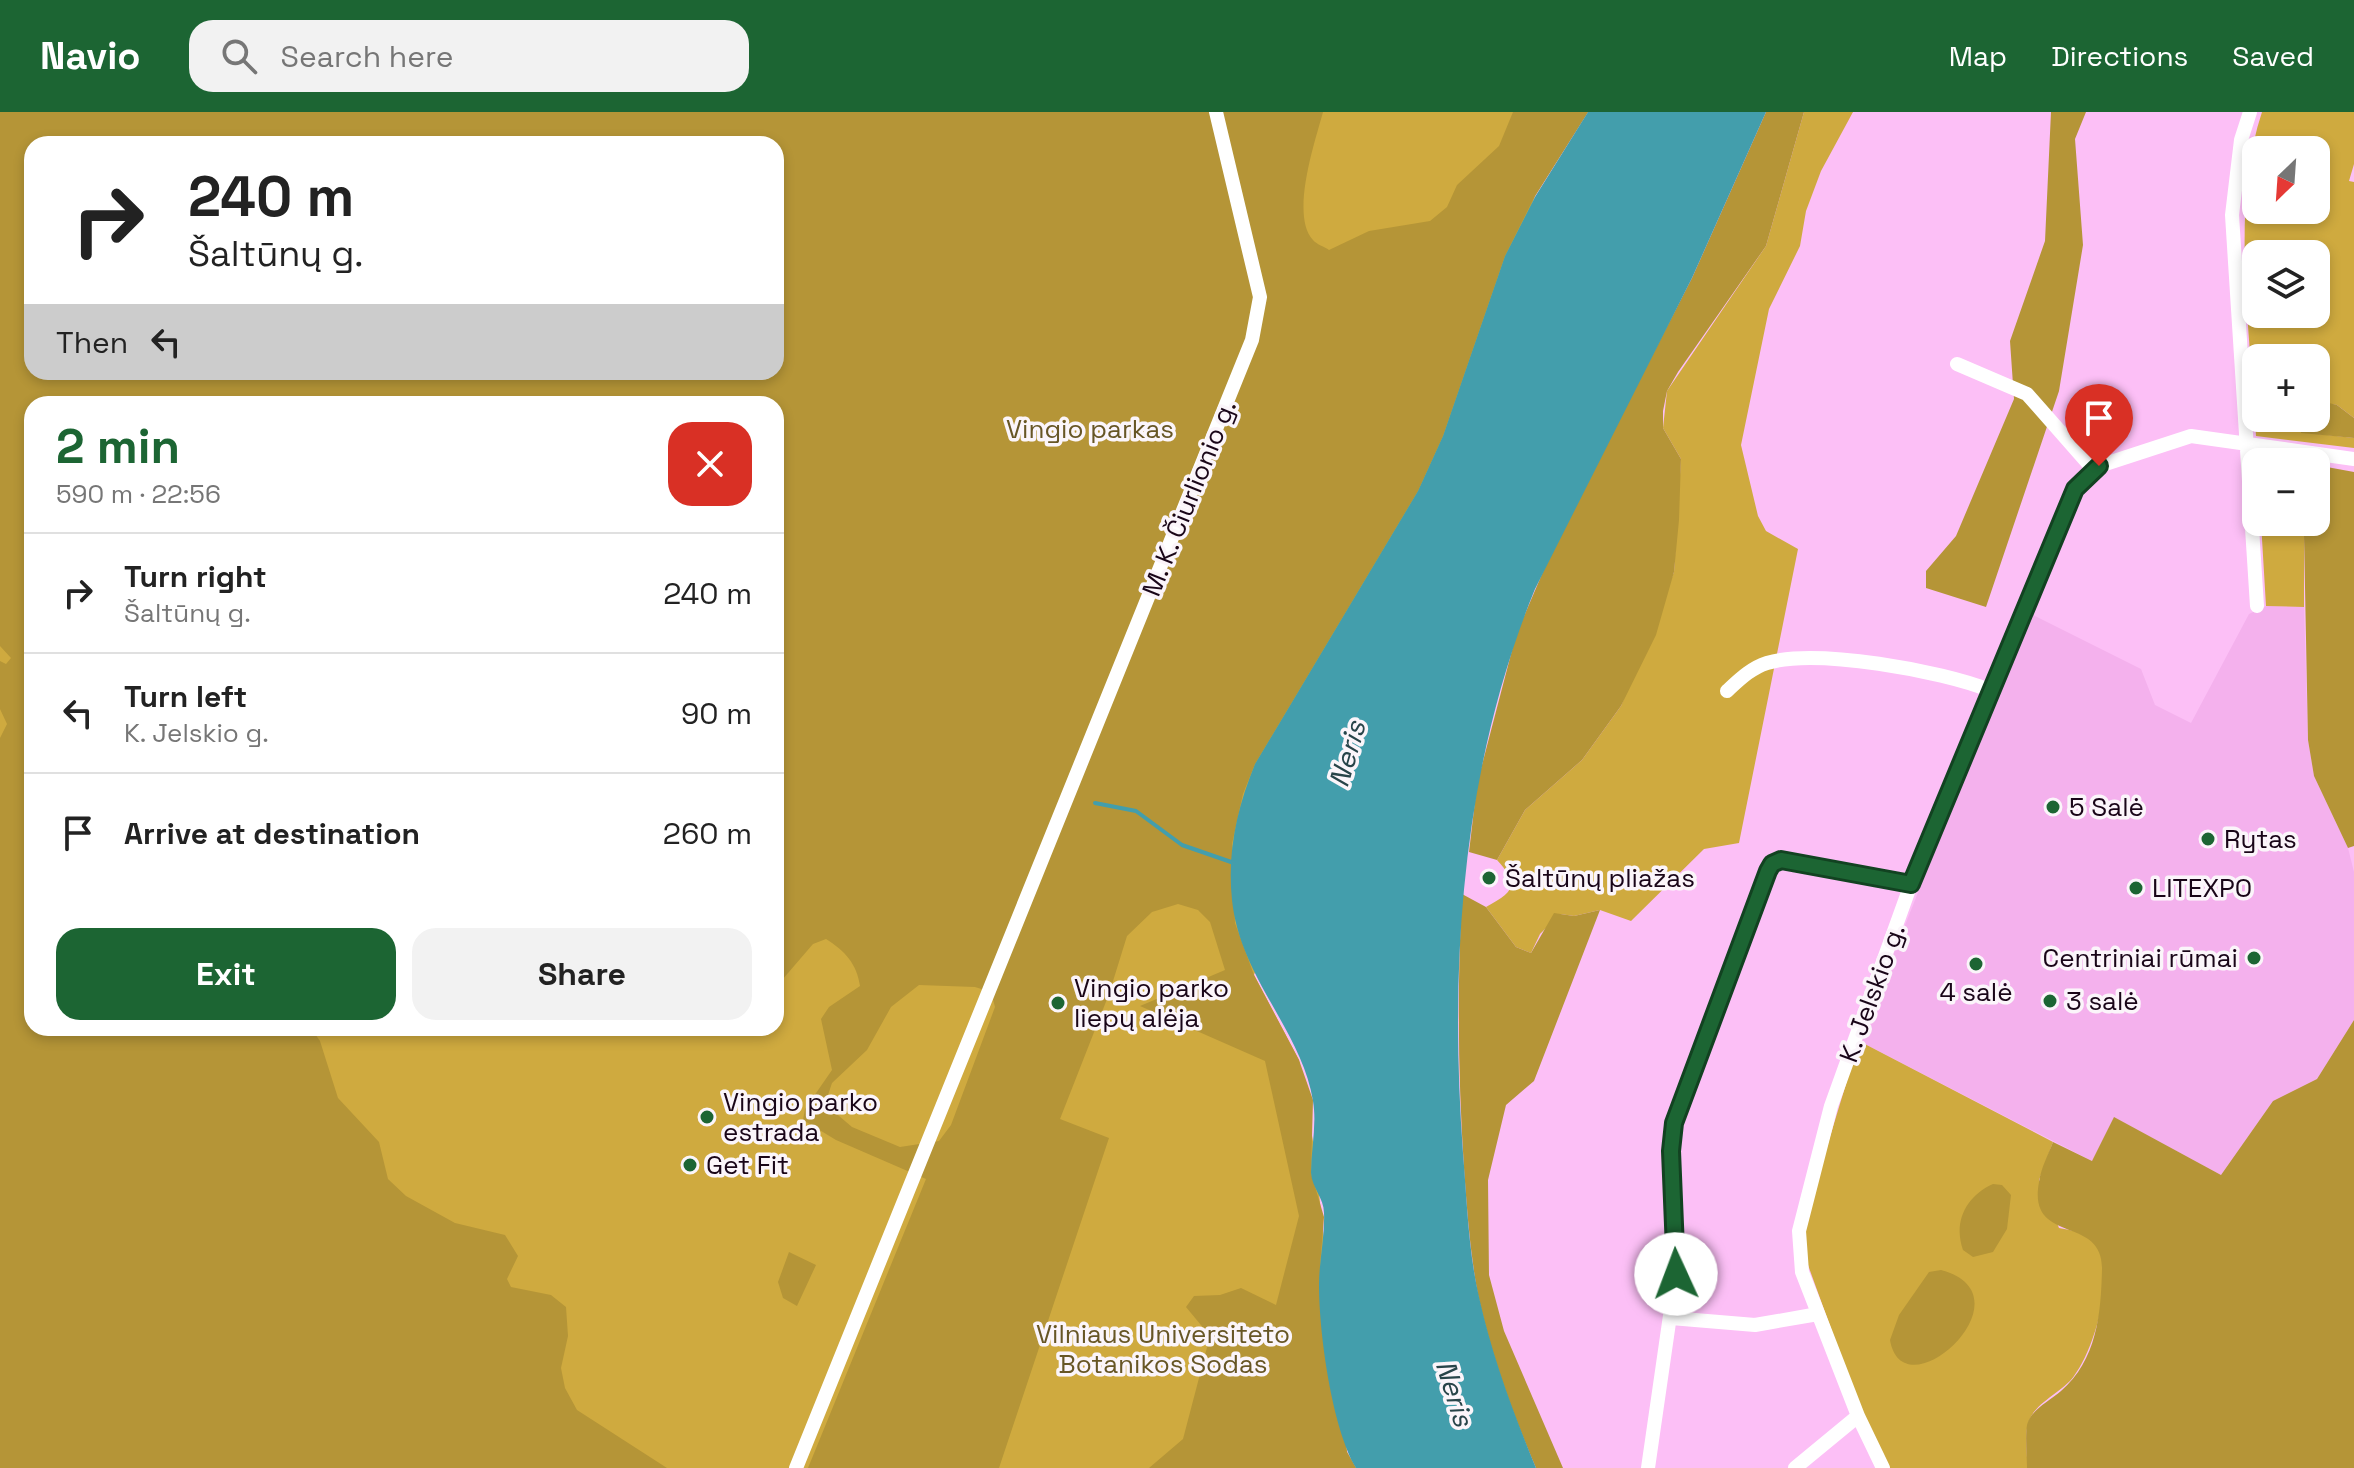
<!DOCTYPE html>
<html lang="en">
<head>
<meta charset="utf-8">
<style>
	:root { --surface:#fff; --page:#f2f2f2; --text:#222; --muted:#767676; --line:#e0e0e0; --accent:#1c6533 }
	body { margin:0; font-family:"Space Grotesk",sans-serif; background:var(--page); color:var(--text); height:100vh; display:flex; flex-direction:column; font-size:30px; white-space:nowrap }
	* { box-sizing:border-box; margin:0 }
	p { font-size:26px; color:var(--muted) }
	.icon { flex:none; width:44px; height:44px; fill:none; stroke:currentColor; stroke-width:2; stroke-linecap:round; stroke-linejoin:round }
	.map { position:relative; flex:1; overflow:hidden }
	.side { position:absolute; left:24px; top:284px; width:760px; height:640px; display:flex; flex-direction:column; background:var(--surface); border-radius:24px; box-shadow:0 4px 12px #0003 }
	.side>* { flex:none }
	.banner { position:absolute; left:24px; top:24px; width:760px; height:244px; border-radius:24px; box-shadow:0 4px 12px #0003; background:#fff; color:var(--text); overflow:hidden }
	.needle { width:52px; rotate:205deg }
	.buttons { position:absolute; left:2242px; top:24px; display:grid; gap:16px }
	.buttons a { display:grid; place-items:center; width:88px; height:88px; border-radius:16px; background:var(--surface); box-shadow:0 4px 12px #0003; font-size:40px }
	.pin { position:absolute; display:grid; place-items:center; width:68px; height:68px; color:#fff; margin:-82px -34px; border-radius:50% 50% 50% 0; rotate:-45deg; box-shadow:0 0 8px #0007 }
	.pin .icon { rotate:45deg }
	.me { position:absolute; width:88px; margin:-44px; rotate:358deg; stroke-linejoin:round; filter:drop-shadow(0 0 6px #0008) }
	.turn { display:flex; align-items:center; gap:28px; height:168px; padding:0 32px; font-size:36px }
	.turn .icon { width:104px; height:104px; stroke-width:2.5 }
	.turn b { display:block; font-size:56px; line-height:68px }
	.then { display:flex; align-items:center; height:76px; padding:0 32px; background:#0003; gap:16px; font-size:30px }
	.round { display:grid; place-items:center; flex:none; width:84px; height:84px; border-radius:24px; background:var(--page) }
	.summary { display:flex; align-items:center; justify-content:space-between; height:136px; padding:0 32px }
	h1 { font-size:48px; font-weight:800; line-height:60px; color:var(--accent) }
	.button { display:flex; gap:16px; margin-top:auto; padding:16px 32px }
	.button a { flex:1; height:92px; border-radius:24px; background:var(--accent); color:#fff; font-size:32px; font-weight:800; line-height:92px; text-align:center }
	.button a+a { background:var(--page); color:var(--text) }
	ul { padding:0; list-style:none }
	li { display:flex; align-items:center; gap:24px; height:120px; padding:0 32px; border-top:2px solid var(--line) }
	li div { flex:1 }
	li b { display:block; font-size:30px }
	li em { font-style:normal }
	header { display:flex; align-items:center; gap:48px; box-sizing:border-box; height:112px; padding:0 40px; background:var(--accent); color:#fff }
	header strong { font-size:38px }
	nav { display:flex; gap:44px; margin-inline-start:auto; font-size:28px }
	.search { width:560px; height:72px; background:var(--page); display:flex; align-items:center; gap:20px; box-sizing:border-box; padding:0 28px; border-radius:24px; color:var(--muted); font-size:30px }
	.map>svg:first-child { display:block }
	.built { fill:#f4b1ed }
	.green { fill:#cfaa3f; fill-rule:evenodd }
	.forest { fill:#b59537; fill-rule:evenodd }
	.water { fill:#439eac }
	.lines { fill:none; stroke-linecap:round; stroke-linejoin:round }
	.stream { stroke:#439eac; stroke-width:4 }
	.street { stroke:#fff; stroke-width:14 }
	.route-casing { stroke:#124221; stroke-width:20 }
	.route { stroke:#1c6533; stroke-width:14 }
	.poi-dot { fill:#1c6533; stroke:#fbf5fa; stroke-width:3 }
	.labels { text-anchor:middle; stroke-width:7; stroke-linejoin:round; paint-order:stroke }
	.park-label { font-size:26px; fill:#675625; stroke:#fbf5fa }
	.street-label { font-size:26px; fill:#190518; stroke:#fbf5fa }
	.poi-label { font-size:26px; fill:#190518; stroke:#fbf5fa; text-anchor:start }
	.water-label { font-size:28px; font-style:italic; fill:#284449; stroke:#fbf5fa }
</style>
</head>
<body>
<header>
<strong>Navio</strong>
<div class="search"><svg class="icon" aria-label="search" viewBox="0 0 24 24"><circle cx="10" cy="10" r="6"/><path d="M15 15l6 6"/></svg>Search here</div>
<nav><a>Map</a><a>Directions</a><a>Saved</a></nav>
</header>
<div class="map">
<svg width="2354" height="1356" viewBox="0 0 2354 1356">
	<rect width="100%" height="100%" fill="#fcbff6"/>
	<path class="built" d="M2266,494l38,1 4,133 6,36 34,72 6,24v148l-37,59 -44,22 -52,74 -106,-57 -23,43 -233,-120 170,-428 112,56 14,36 36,18 58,-109z"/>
	<path class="green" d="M0,0h1588l-53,84 -281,779 45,85 15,87 33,305 9,16h-1356zM32,32h744v228h-744zM32,292h744v624h-744z
		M1804,0h49l-32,59 -15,40 -6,35 -31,63 -28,136 17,71 8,15 32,18 -59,294 -35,6 -73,72 -31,-11 -26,6 -14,-2 -20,20 -9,19 -15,-6 -30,-40c28,-15 34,-22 11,-47l28,-50 57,-50 39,-54 53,-134 7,-113 -18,-31 4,-37 99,-145z
		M2262,0h92v52l-5,17 5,1v236l-17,-13 -21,-3v-44h-60v60h45v14l53,6v10l-98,-12c-5,-100 -26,-229 6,-324zM2256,38h60v60h-60zM2256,142h60v60h-60z
		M2261,410h40l3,14v71l-38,-1z
		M1859,929l194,101 -14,38 20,48c14,3 30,4 38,18 19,30 -3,104 -23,130 -12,17 -41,27 -46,48 -4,13 0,31 -1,44h-138l-34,-73 -47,-130 -5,-39z"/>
	<path class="forest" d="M0,0h1323c-8,30 -33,103 -10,128 3,4 12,7 16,10l40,-19 61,-10 17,-14 10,-22 42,-39 14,-34h75l-53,84 -30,60 -62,180 -25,55 -163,273 -12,30 -11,50 3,79 19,52 45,85 14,40 -2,73 13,44 -4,49 27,186 9,16h-207l34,-29 27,-103 -24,-29 8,-11 26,-1 21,-7 35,17 23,-89 -34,-155 -125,-55 85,-36 -15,-48 -12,-12 -20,-6 -26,8 -25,24 -18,58 -49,125 49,19 -110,330h-191l118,-289 -90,-39 -33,-20 2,-11 27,-39 -11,-51 8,-12 31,-21c-3,-22 -15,-35 -34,-47l-13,5 -37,43v-583h-744v624h279l9,13 18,57 41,44 9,37 18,17 49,27 50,12 13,21 -11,23 4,8 40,8 15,12 2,29 -7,32 4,20 12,22 90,58h-667v-730l7,-14 -7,-15v-48l6,3 5,-6 -11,-12zM32,32h744v228h-744zM919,873l56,2 16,5 4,15 -44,118 -12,16 -39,6 -48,-20 -20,-17 -4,-15 4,-12 35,-33 24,-43z
		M1766,0h38l-38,134 -88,126 -11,19 -4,20v17l18,31 -2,61 -5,52 -18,63 -35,71 -39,54 -57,50 -28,50 -28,-8 8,-68 39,-149 38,-89 138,-268z
		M2051,0h35l-11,27 8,106 -24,146 -73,216 -60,-19v-17l30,-35 58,-137 -4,-58 35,-100z
		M2321,289l16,4 17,13v20l-53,-5v-15h15v-16z
		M2316,353l38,7v374l-6,2 -34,-72 -6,-36 -4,-204 -3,-14h15z
		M1462,782l24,13 30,40 15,6 23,-40 20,3 26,-6 -66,171 -28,24 -18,75 1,95 15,56 59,137h-27c-24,-56 -45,-113 -58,-173 -8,-42 -11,-85 -14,-127 -6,-91 -7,-182 -2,-274z
		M2354,908v448h-327c0,-13 -2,-30 0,-43 4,-16 23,-24 34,-34 36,-31 40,-78 41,-122 1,-55 -75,-23 -63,-87 2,-14 9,-27 14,-40l39,19 22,-44 107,58 52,-74 44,-22z
		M1993,1072l9,1 9,10 -4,34 -14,23 -20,5 -10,-7c-10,-28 3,-54 30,-66z
		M789,1140l27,13 -19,41 -14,-8 -5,-16z
		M1941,1158c94,25 -38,146 -51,70l9,-25 30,-43z"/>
	<path class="water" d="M1588,0h178l-74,166 -157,311c-73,179 -86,373 -72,564 4,47 5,96 16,144 13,59 34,115 57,171h-180c-24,-40 -37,-135 -37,-183 0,-24 6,-48 5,-72 0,-15 -12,-25 -13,-40 0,-24 6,-48 2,-72 -11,-70 -73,-123 -81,-201 -5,-48 5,-92 23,-136l163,-273 25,-55 62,-180 30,-59z"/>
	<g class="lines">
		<path class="stream" d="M1095,691l41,8 46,34 52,18"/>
		<path class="street" d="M2250,0l-9,28 -9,75 25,391
			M1957,252l70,30 67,76
			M1727,579c12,-11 24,-23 40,-28 49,-15 175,8 222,27
			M1671,1206l84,7 63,-11
			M796,1356l456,-1128 8,-43 -44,-185
			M1648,1356l28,-194 -5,-123 3,-28 94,-252 4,-7 9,-4 130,24
			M1795,1356l63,-52
			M1883,1356l-25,-52 -56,-144 -3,-41 32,-125 80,-222 164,-395 24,-23 92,-30 163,23"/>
	</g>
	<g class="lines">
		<g class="route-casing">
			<path id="route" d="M1676,1162l-5,-123 3,-28 94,-252 4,-7 9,-4 130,24 164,-395 24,-23"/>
		</g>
		<use href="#route" class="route"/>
	</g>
	<g class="poi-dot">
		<circle cx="2053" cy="695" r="8"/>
		<circle cx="2208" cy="727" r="8"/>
		<circle cx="1489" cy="766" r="8"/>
		<circle cx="2136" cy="776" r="8"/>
		<circle cx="2254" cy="846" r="8"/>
		<circle cx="1976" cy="852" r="8"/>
		<circle cx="2050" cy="889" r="8"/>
		<circle cx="1058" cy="891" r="8"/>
		<circle cx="707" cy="1005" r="8"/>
		<circle cx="690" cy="1053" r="8"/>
	</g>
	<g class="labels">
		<g class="park-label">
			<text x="1090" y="326">Vingio parkas</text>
			<text x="1163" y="1231">Vilniaus Universiteto<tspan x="1163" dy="30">Botanikos Sodas</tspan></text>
		</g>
		<g class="street-label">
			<text transform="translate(1189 386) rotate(-68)" y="9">M. K. Čiurlionio g.</text>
			<text transform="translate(1872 881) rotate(-70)" y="9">K. Jelskio g.</text>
		</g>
		<g class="poi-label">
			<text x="2069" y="704">5 Salė</text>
			<text x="2224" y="736">Rytas</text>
			<text x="1505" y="775">Šaltūnų pliažas</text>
			<text x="2152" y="785">LITEXPO</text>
			<text x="2238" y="855" text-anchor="end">Centriniai rūmai</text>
			<text x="1074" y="885">Vingio parko<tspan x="1074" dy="30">liepų alėja</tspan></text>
			<text x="1976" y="889" text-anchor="middle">4 salė</text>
			<text x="2066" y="898">3 salė</text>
			<text x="723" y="999">Vingio parko<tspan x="723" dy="30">estrada</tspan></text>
			<text x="706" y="1062">Get Fit</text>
		</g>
		<g class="water-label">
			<text transform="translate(1347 642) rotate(-74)" y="10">Neris</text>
			<text transform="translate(1455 1281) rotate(73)" y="10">Neris</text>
		</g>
	</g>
</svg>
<div class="buttons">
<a><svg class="needle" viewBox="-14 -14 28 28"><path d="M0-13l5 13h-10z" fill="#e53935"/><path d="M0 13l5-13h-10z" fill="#767676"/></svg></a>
<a><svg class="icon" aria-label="layers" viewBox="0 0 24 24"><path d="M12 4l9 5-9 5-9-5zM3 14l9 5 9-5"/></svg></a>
<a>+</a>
<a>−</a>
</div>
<div class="pin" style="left:2099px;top:354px;background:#d93025"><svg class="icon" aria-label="arrive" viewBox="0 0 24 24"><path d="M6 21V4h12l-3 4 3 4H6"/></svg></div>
<svg class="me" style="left:1676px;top:1162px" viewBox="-20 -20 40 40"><circle r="19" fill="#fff"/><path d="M0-13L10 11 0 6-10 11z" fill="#1c6533"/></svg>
<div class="banner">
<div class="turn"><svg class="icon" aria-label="right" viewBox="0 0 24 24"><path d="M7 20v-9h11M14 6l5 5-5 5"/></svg><div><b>240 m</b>Šaltūnų g.</div></div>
<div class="then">Then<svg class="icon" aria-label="left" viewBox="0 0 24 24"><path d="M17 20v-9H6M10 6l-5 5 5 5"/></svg></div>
</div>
<section class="side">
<div class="summary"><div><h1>2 min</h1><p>590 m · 22:56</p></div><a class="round" style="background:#d93025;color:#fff"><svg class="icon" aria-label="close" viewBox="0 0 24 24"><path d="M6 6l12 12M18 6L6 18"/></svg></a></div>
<ul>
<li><svg class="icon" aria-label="right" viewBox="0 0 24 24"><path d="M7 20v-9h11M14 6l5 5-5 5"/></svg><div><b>Turn right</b><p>Šaltūnų g.</p></div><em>240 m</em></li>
<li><svg class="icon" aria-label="left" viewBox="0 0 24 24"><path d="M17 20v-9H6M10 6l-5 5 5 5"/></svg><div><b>Turn left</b><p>K. Jelskio g.</p></div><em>90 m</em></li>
<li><svg class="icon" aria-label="arrive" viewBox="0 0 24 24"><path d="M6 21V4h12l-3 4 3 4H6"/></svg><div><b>Arrive at destination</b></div><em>260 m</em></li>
</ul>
<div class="button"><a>Exit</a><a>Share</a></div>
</section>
</div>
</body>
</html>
